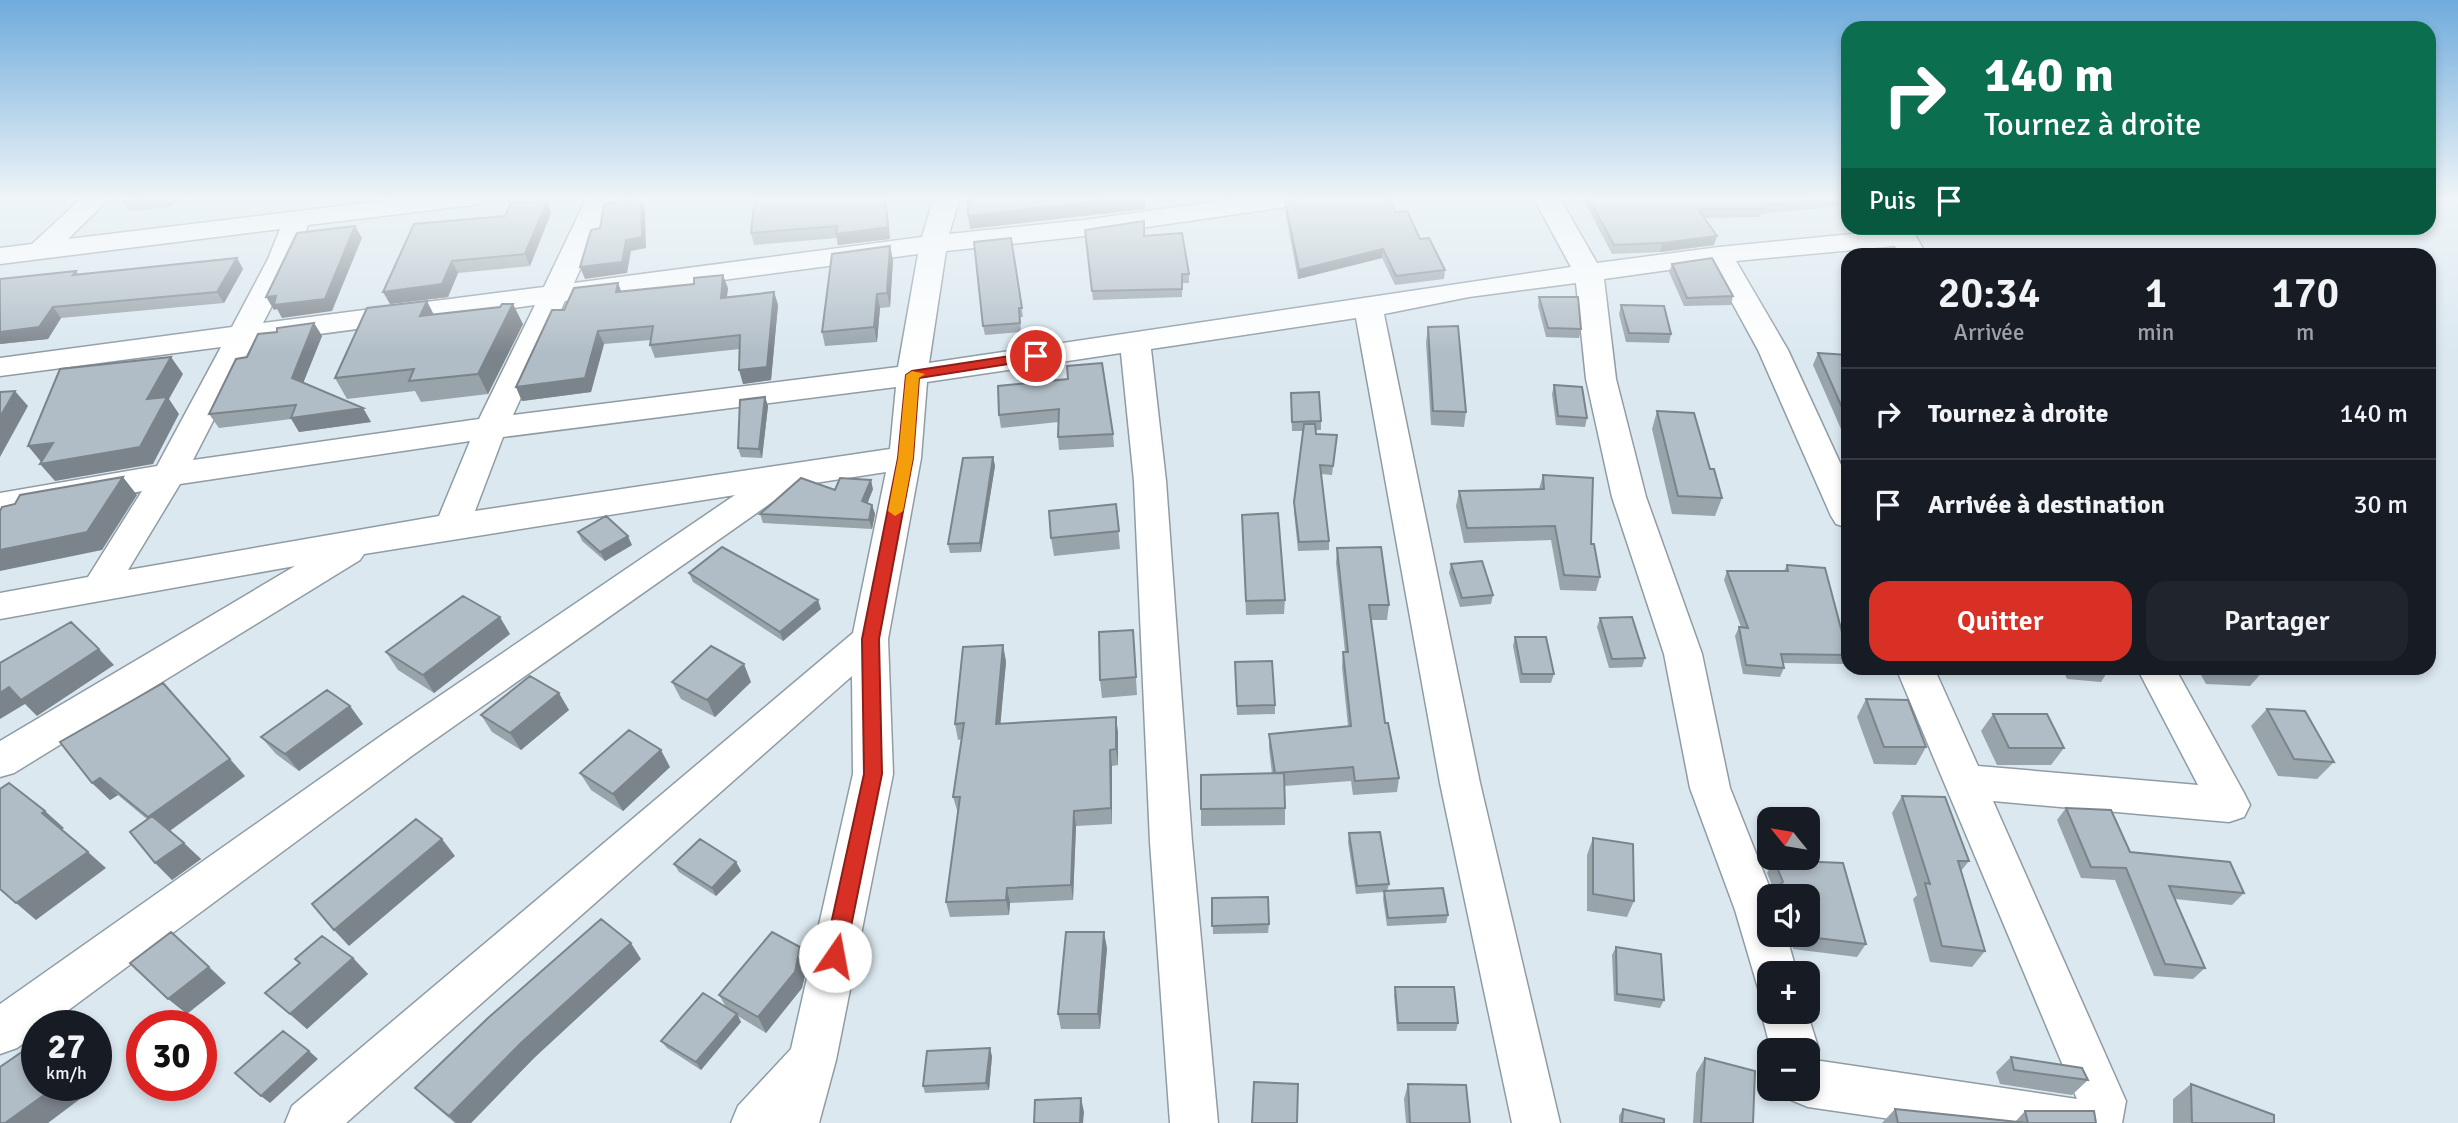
<!DOCTYPE html>
<html lang="fr">
<head>
<meta charset="utf-8">
<style>
	:root { --surface:#171b24; --page:#20242c; --text:#f1f3f6; --muted:#9ea1a6; --line:#363941; --accent:#d93025 }
	body { margin:0; font-family:Signika,sans-serif; background:var(--page); color:var(--text); height:100vh; display:flex; flex-direction:column; font-size:26px; white-space:nowrap }
	* { box-sizing:border-box; margin:0 }
	p { font-size:23px; color:var(--muted) }
	.icon { flex:none; width:38px; height:38px; fill:none; stroke:currentColor; stroke-width:2; stroke-linecap:round; stroke-linejoin:round }
	.map { position:relative; flex:1; overflow:hidden }
	.drawer { position:absolute; left:1841px; top:248px; width:595px; height:427px; display:flex; flex-direction:column; background:var(--surface); border-radius:21px; box-shadow:0 4px 10px #0003 }
	.drawer>* { flex:none }
	.top-card { position:absolute; left:1841px; top:21px; width:595px; height:214px; border-radius:21px; box-shadow:0 4px 10px #0003; background:#0b6e4f; color:#fff; overflow:hidden }
	.needle { width:46px; rotate:300deg }
	.tools { position:absolute; left:1757px; top:807px; display:grid; gap:14px }
	.tools a { display:grid; place-items:center; width:63px; height:63px; border-radius:14px; background:var(--surface); box-shadow:0 4px 10px #0003; font-size:35px }
	.speed { position:absolute; left:21px; top:1010px; display:flex; gap:14px; font-size:35px; font-weight:700; text-align:center }
	.speed>* { display:grid; place-content:center; width:91px; height:91px; border-radius:50%; background:var(--surface); box-shadow:0 4px 10px #0003; line-height:1 }
	.speed small { font-size:18px; font-weight:400 }
	.speed .limit { border:10px solid #d22; background:#fff; color:#111 }
	.pin { position:absolute; display:grid; place-items:center; width:60px; height:60px; color:#fff; margin:-30px; border:4px solid #fff; border-radius:50%; box-shadow:0 2px 7px #0007 }
	.me { position:absolute; width:77px; margin:-38px; rotate:12deg; stroke-linejoin:round; filter:drop-shadow(0 0 5px #0008) }
	.turn { display:flex; align-items:center; gap:24px; height:147px; padding:0 28px; font-size:32px }
	.turn .icon { width:91px; height:91px; stroke-width:2.5 }
	.turn b { display:block; font-size:49px; line-height:60px }
	.then { display:flex; align-items:center; height:66px; padding:0 28px; background:#0003; gap:14px; font-size:26px }
	.eta { display:flex; justify-content:space-evenly; align-items:center; height:119px; text-align:center }
	.eta b { font-size:42px; font-weight:600; line-height:49px }
	.cta { display:flex; gap:14px; margin-top:auto; padding:14px 28px }
	.cta a { flex:1; height:80px; border-radius:21px; background:var(--accent); color:#fff; font-size:28px; font-weight:600; line-height:80px; text-align:center }
	.cta a+a { background:var(--page); color:var(--text) }
	ul { padding:0; list-style:none }
	li { display:flex; align-items:center; gap:21px; height:91px; padding:0 28px; border-top:2px solid var(--line) }
	li div { flex:1 }
	li b { display:block; font-size:26px }
	li em { font-style:normal }
	.map>svg:first-child { display:block }
	.lines { fill:none; stroke-linecap:round; stroke-linejoin:round }
	.street-casing { stroke:#909ca4; stroke-width:3 }
	.street { fill:#fff; fill-rule:evenodd }
	.wall { fill:#98a3aa }
	.shaded-wall { fill:#7c848b }
	.building { fill:#b1bdc6; stroke:#7c848b; stroke-width:2 }
	.route { fill:#d93025; stroke:#8d1f18; stroke-width:2 }
	.slow { fill:#f59e0b }
</style>
</head>
<body>
<div class="map">
<svg width="2458" height="1123" viewBox="0 0 2458 1123">
	<rect width="100%" height="100%" fill="#dbe8f0"/>
	<g class="lines">
		<g class="street-casing">
			<path id="street" d="M83,197h28l-43,42 346,-42h72l-4,5 -9,3 -165,20 -12,34 -33,64 281,-36 43,-90h26l-39,86 348,-46 12,-40h26l-11,37 135,-14 164,-23h64l-4,5 -9,3 -215,31 -138,15 -17,112 642,-96 -38,-70h26l38,66 122,-16 184,-18 10,2 14,25h-27l-5,-10 -159,15 52,89 60,130v48l-12,-4 -5,-8 -73,-166 -47,-86 -107,15 12,100 30,118 56,157 28,134 43,108h-4v38h17l11,39h-28v19l-11,-4 -23,-78 -45,-122 -26,-134 -52,-157 -26,-118 -10,-96 -107,14 -85,17 96,469 80,340h-48l-72,-340 -84,-465 -205,31 15,132 26,361 26,281h-48l-20,-281 -16,-361 -13,-128 -194,29 -6,76 -33,181 5,135 -57,286 -17,63h-88l7,-17 53,-57 62,-275 -1,-98 -506,447h-61l7,-17 561,-473 33,-161 -91,14 -382,269 -366,271h-10v7l-20,15 -17,6v-50l385,-271 350,-238 -371,59 -4,6 -346,213 -14,4v-36l295,-175 -295,53v-26l88,-16 54,-86 -142,26v-24l157,-27 64,-119 -221,29v-18l232,-31 36,-68 12,-30 -280,35v-16l32,-4zM918,254l-20,113 -385,48 52,-114zM535,305l-56,114 -286,41 60,-117zM896,387l-6,62 -415,62 28,-74zM470,441l-31,75 -311,54 52,-86z
				M1896,668h38l44,98 220,19 -61,-117h38l69,125 6,12 -6,12 -15,5 -236,-21 133,300 -4,22h-204l-110,-16 -17,-7 -5,-12h22v-38h-37l-10,-38 8,-16v16h38l12,38 -5,10 263,39z"/>
		</g>
		<use href="#street" class="street"/>
	</g>
	<path class="wall" d="M128,197h58l-2,4 -10,1 -4,5 -41,4 -5,-9z
		M755,197h131l4,42 -52,6 -1,-7 -83,7 -3,-12z
		M1582,197h266v8l-87,9 -1,3 -56,1 13,18 -3,9 -54,7 -48,2z
		M547,201l4,12 -21,53 -72,7 -10,24 -58,7 115,-88z
		M1285,201l110,11 25,27 25,31 -1,9 -49,6 -13,-27 -84,21 -13,-69z
		M1085,230l59,6 45,38v9h-7v14l-89,3z
		M1011,238l12,79h-3l1,15 -36,3 -2,-9z
		M890,246l3,14 -3,47 -10,1 -3,34 -52,4 -3,-14z
		M237,258l6,11 -19,34 -163,15 -13,21 -48,5v-65l76,-8 3,4z
		M1672,264l61,32 -2,9 -47,1 -15,-34z
		M618,283l3,9 107,-4 -1,9 47,-5 4,13 -7,75 -28,4 -3,-35 -85,9 -5,-13 1,-5 -47,4 -13,48 -69,9 -6,-14 48,-77z
		M1539,297l42,32 -2,9 -33,-1 -8,-31z
		M1621,305l50,29 -2,9 -43,-1 -7,-28z
		M434,314l89,10 -35,70 -67,8 -6,-11 -68,8 -12,-21z
		M314,323l8,13 -19,47 60,25 8,14 -72,10 -8,-13 -72,9 -10,-14 38,-57 30,-25z
		M1428,327l38,85 -2,15 -33,-2 -5,-83z
		M1818,353l30,2v90l-35,-80z
		M1068,379l45,55 1,13 -55,3 -1,-13v-15l-57,6 -2,-13z
		M1554,385l33,33 -2,9 -29,-2 -4,-31z
		M1291,393l30,28v9h-5v4l21,1 -5,40 -11,-1 8,67v9l-31,1 -4,-40 9,-80h-11z
		M765,397l3,9 -6,52 -21,-1 -3,-9z
		M1657,411l53,58 12,29 -7,18 -43,-2 -20,-85z
		M993,457l2,9 -14,86 -31,1 -2,-9z
		M1543,475l48,69 9,33 -4,14 -36,-1 -9,-50 -87,3 -8,-37 3,-15 80,-2z
		M873,489l-6,14 5,2 3,9 -3,15 -109,-6 -3,-9 75,-24z
		M1116,504l4,45 -66,7 -3,-18z
		M1242,515l43,85 -1,14 -38,1z
		M578,532l54,13 -27,16 -23,-20z
		M1337,548l52,57 -2,15h-16l14,103 14,55 -2,14 -44,3 -2,-14 -67,5 1,22v17l-84,1v-51l71,-1 -3,-26v-14l79,-8 -6,-59 1,-15h2l-9,-89z
		M1451,564l42,31 -2,9 -31,3 -11,-34z
		M1787,565l61,91 -4,8 -61,-1 1,5 -4,9 -37,-3 -8,-38 4,-9h2l-17,-47 3,-9h57z
		M689,573l132,36 -38,32 -90,-59z
		M1600,618l45,40 -3,9 -33,1 -12,-41z
		M1133,630l4,65 -35,3 -2,-18z
		M510,634l-76,59 -36,-23 -12,-18z
		M1515,637l39,37 -3,9h-31l-7,-37z
		M1003,645l3,17 -6,62 116,-7 2,16v32l-6,1v58l-36,2 -3,74 -63,3 -1,12 -59,2 -4,-15 12,-89 -5,-16 9,-58 -4,1 -3,-16z
		M1955,668h55l-3,6 -50,-1z
		M2062,668h48l-9,14 -34,-3z
		M2197,668h68v1l-15,17 -44,-2z
		M1235,671l40,34v9l-38,1z
		M672,682h79l-36,35 -34,-18z
		M1866,699l60,48 -10,18 -42,-1 -17,-47z
		M350,706l13,18 -64,47 -23,-17 -15,-17z
		M2267,709l67,53 -17,17 -39,-3 -27,-50z
		M569,710l-48,40 -29,-18 -11,-17z
		M1993,714l71,34 -13,17h-54l-16,-34z
		M670,767l-47,44 -32,-21 -11,-17z
		M245,776l-75,55 31,28 -29,21 -24,-60 -30,-25 -8,5 -18,-17z
		M1902,796l67,65 -8,10 24,80 -13,16 -42,-5 -17,-63 4,-4 -25,-82z
		M2066,808l64,44 114,41 -12,12 -57,-6 30,69 -12,11 -39,-3 -39,-96 -34,-2 -24,-58z
		M1349,833l40,51 -2,7 61,24 -2,8 -59,3 -4,-27 1,-7 -28,2 -8,-52z
		M1593,838l41,63 -7,16 -40,-6v-56z
		M1774,860l92,84 -9,13 -64,-8 -3,-15h18v-38h-35l2,-3 -8,-20z
		M736,862l5,9 -25,25 -37,-24 -5,-8z
		M1212,898l57,26 -1,9 -55,1z
		M800,947l8,16 -6,25 -36,45 -28,-17 3,6 -40,48 -34,-22 -6,-7 65,-34 -7,-12z
		M1616,947l48,53 -4,8 -46,-7 -2,-46z
		M1107,948l-7,81h-39l-3,-15z
		M353,958l15,16 -61,55 -42,-36z
		M641,959l-107,99 -63,65h-16l-25,-21 -15,-14z
		M1395,987l63,36 -2,8h-59l-3,-36z
		M992,1056l-3,34 -64,3 -2,-7z
		M2011,1057l77,23 -16,15 -72,-11 -4,-12z
		M1705,1058l48,65h-60l3,-50z
		M1408,1084l62,39h-64l-2,-24z
		M2191,1084l83,39h-101v-24z
		M1623,1109l41,14h-45v-7z
		M1895,1109l120,13 10,-11 71,12h-214z"/>
	<path class="shaded-wall" d="M166,197h20l-2,4 -10,1 -4,5 -5,-8z
		M885,197h1l4,42 -52,6 -2,-11z
		M1134,197h12l-1,12 -175,20 -2,-13z
		M641,198l4,12 1,38 -15,3 -4,22 -42,6 -5,-12 46,-27z
		M547,201l4,12 -21,53 -5,-12z
		M355,226l7,12 -30,73 -50,7 -5,-9 -3,1 -8,-13 10,-1z
		M1717,236l-3,9 -54,7 3,-9z
		M890,246l3,14 -3,47 -3,-14z
		M1383,249l-1,9 -84,21 1,-9z
		M237,258l6,11 -19,34 -7,-11z
		M452,261l6,12 -10,24 -58,7 -7,-12z
		M723,275l5,13 -3,23 -4,-13z
		M618,283l5,13 -7,-4z
		M774,292l4,13 -7,75 -28,4 -4,-14z
		M877,294l3,14 -3,34 -3,-15z
		M427,301l10,20 -17,-5z
		M513,304l10,20 -35,70 -10,-20z
		M53,307l8,11 -13,21 -48,5v-12z
		M314,323l8,13 -22,55 -8,-13z
		M598,331l6,13 -13,48 -69,9 -6,-14z
		M171,357l12,17 -14,25 10,15 -26,50 -98,17 -15,-17 2,-1 -14,-17 119,-47z
		M15,391l13,15 -28,51v-40z
		M765,397l3,9 -6,52 -3,-9z
		M363,408l8,14 -72,10 -8,-14z
		M993,457l2,9 -14,86 -1,-9z
		M123,477l14,18 -35,55 -102,21v-21z
		M871,480l2,9 -8,21 -3,-9z
		M872,505l3,9 -3,15 -3,-9z
		M628,536l4,9 -27,16 -5,-9z
		M818,600l3,9 -38,32 -3,-9z
		M500,617l10,17 -76,59 -11,-18z
		M1003,645l3,17 -7,78 -3,-16z
		M99,649l15,16 -77,51 -12,-12 -25,15v-26l9,-6z
		M744,664l7,18 -36,35 -8,-17z
		M163,683l82,93 -80,58 -17,-17z
		M559,693l10,17 -48,40 -11,-17z
		M350,706l13,18 -64,47 -14,-17z
		M1116,717l2,16v32l-2,-16z
		M661,750l9,17 -47,44 -10,-17z
		M1110,750l2,16v58l-1,-16z
		M100,778l18,17 -8,5 -18,-17z
		M45,811l19,17 -3,2 -19,-17z
		M1074,811l2,15 -3,74 -2,-15z
		M442,839l13,17 -106,90 -15,-16z
		M184,843l17,16 -29,21 -17,-17z
		M88,852l18,16 -70,52 -20,-17z
		M736,862l5,9 -25,25 -4,-8z
		M1007,888l3,15 -1,12 -3,-15z
		M1104,932l3,16 -7,81 -2,-15z
		M631,943l10,16 -107,99 -63,65h-15l-7,-7 72,-73z
		M800,947l8,16 -6,25 -36,45 -8,-16z
		M189,948l37,35 -39,31 -19,-15z
		M353,958l15,16 -61,55 -17,-15z
		M737,1014l4,8 -40,48 -5,-8z
		M990,1048l2,8 -3,34 -3,-7z
		M309,1051l9,8 -48,44 -9,-7z
		M58,1085h11l11,14 -32,24h-43z
		M1081,1098l3,14 -1,11h-3z"/>
	<path class="building" d="M128,197h38l-1,2 -41,3z
		M755,197h130l3,30 -52,7 1,-8 -86,7z
		M968,197h166l-166,19z
		M1307,197h83l5,15 12,-1 13,28 9,-1 16,32 -49,6 -13,-27 -84,21 -14,-69z
		M1588,197h260l-87,8 2,4h-65l19,27 -54,7 -49,2z
		M641,198l1,39 -16,3 -4,22 -42,5 11,-37 9,-2 4,-24z
		M547,201l-22,53 -73,7 -10,23 -59,8 31,-68 91,-8 6,-13z
		M1144,221v15l38,-3 7,41h-7v15l-90,2 -7,-61z
		M355,226l-30,73 -51,6 2,-9 -10,1 31,-64z
		M1011,238l11,70h-3l1,15 -37,3 -9,-84z
		M890,246l-3,47 -10,1 -3,33 -52,5 10,-78z
		M237,258l-20,34 -164,15 -14,20 -39,5v-53l76,-8 -3,4z
		M1712,258l21,38 -46,2 -15,-34z
		M723,275l-2,23 53,-6 -7,75 -28,3 1,-35 -90,10 3,-19 -55,5 -13,47 -69,9 36,-77h12l10,-22 44,-5 -2,9 78,-8v-6z
		M1539,297h39l3,32 -33,-1z
		M427,301l-7,15 80,-9 2,-3h11l-35,70 -69,7 5,-12 -79,9 32,-70z
		M1621,305l43,1 7,28 -42,-1z
		M314,323l-22,55 71,30 -72,10 5,-13 -87,9 27,-55 11,-2 11,-23 19,-2v-4z
		M1458,326l8,86 -33,-1 -5,-84z
		M1818,353l30,2v66z
		M171,357l-24,42 20,-2 -27,50 -100,17 13,-21 -25,3 32,-77z
		M1102,363l11,71 -55,3 1,-28 -60,6 -1,-29 70,-7 -1,-13z
		M1554,385l28,2 5,31 -29,-2z
		M15,391l-15,26v-25z
		M1319,392l2,29 -29,1 -1,-29z
		M765,397l-6,52 -21,-1 2,-48z
		M1657,411l37,2 16,56h4l8,29 -44,-2z
		M1304,424h11l1,10 21,1 -4,31 -13,-1 9,76 -30,1 -5,-40z
		M993,457l-13,86 -32,1 15,-86z
		M1543,475l50,3 -2,66h3l6,33 -36,-2 -9,-49 -88,2 -8,-37 85,-2z
		M123,477l-36,55 -87,18v-39l2,-4 13,-3 5,-9z
		M801,478l34,12 5,-12 31,2 -9,21 10,4 -3,15 -109,-6z
		M1116,504l3,27 -68,7 -2,-27z
		M1278,513l7,87 -39,1 -4,-86z
		M606,516l22,20 -28,16 -22,-20z
		M722,547l96,53 -38,32 -91,-59z
		M1381,547l8,58h-20l16,118h3l11,55 -44,3 -2,-14 -78,6 -6,-39 82,-8 -8,-74h5l-11,-104z
		M1482,561l11,34 -31,3 -11,-34z
		M1787,565l38,3 23,87 -67,-1 3,14 -38,-3 -7,-38 9,1 -21,-57h61z
		M463,596l37,21 -77,58 -37,-23z
		M1632,617l13,41 -33,1 -12,-41z
		M71,622l28,27 -78,51 -12,-13 -9,6v-30z
		M1133,630l3,47 -36,3 -1,-48z
		M1515,637h31l8,37h-32z
		M1003,645l-7,79 120,-7v32l-6,1 1,58 -37,3 -3,74 -64,3 -1,12 -60,2 14,-105h-7l11,-74 -9,1 8,-77z
		M711,646l33,18 -37,36 -35,-18z
		M1272,661l3,44 -38,1 -2,-44z
		M530,676l29,17 -49,40 -29,-18z
		M163,683l67,76 -82,58 -48,-39 -8,5 -32,-41z
		M327,690l23,16 -65,48 -24,-17z
		M1866,699l42,1 18,47h-42z
		M2267,709l38,2 29,51 -40,-3z
		M1993,714h54l17,34h-55z
		M629,730l32,20 -48,44 -33,-21z
		M1284,773l1,35 -84,1v-34z
		M9,783l36,28 -3,2 46,39 -72,51 -16,-14v-100z
		M1902,796l43,1 24,64h-11l27,90 -43,-5 -17,-63 5,1z
		M2066,808l45,2 19,42 100,10 14,31 -75,-7 36,82 -40,-4 -39,-96 -35,-1z
		M152,816l32,27 -29,20 -25,-31z
		M416,819l26,20 -108,91 -22,-26z
		M1380,832l9,52 -32,2 -8,-53z
		M1593,838l40,6 1,57 -41,-7z
		M700,839l36,23 -24,26 -38,-24z
		M1774,860l69,3 23,81 -65,-8v-2h7v-38h-29v-11l4,-3z
		M1443,888l5,27 -60,3 -4,-27z
		M1268,897l1,27 -57,2v-28z
		M601,919l30,24 -110,100 -72,73 -34,-28 73,-70z
		M171,932l38,35 -41,32 -38,-36z
		M772,932l28,15 -5,25 -37,45 -39,-22z
		M1066,932h38l-6,82h-40z
		M322,936l31,22 -63,56 -25,-21 35,-30 -5,-4z
		M1616,947l45,7 3,46 -47,-6z
		M1395,987h59l4,36h-60z
		M703,993l34,21 -41,48 -35,-21z
		M283,1031l26,20 -48,45 -26,-23z
		M29,1047l8,10v28h21l-53,38h-5v-56z
		M990,1048l-4,35 -63,3 4,-35z
		M2011,1057l71,11 6,12 -74,-10z
		M1705,1058l50,13 -2,52h-52z
		M1254,1082l44,2 -1,39h-45z
		M1408,1084l58,1 4,38h-60z
		M2191,1084l83,31v8h-82z
		M1081,1098l-1,25h-46l1,-23z
		M1623,1109l41,10v4h-42z
		M1895,1109l133,14h-130z
		M2025,1111h69l2,12h-68z"/>
	<linearGradient id="sky" x2="0" y2="1"><stop stop-color="#6fabdc"/><stop offset="0.56" stop-color="#eff5f8"/><stop offset="1" stop-color="#eff5f8" stop-opacity="0"/></linearGradient>
	<rect width="2458" height="354" fill="url(#sky)"/>
	<path class="route" d="M1036,352l5,2v5l-122,19 -6,80 -34,181 3,135 -37,182 -3,7 -7,3 -8,-3 -3,-7 40,-182 -2,-135 36,-181 8,-83 6,-4z"/>
	<path class="slow" d="M912,371l13,3 -6,4 -6,80 -10,53 -8,5 -7,-5 10,-53 8,-83z"/>
</svg>
<div class="tools">
<a><svg class="needle" viewBox="-14 -14 28 28"><path d="M0-13l5 13h-10z" fill="#e53935"/><path d="M0 13l5-13h-10z" fill="#9ea1a6"/></svg></a>
<a><svg class="icon" aria-label="sound" viewBox="0 0 24 24"><path d="M4 9h4l5-4v14l-5-4H4zM17 9q2 3 0 6"/></svg></a>
<a>+</a>
<a>−</a>
</div>
<div class="speed"><div>27<small>km/h</small></div><div class="limit">30</div></div>
<div class="pin" style="left:1036px;top:356px;background:#d93025"><svg class="icon" aria-label="arrive" viewBox="0 0 24 24"><path d="M6 21V4h12l-3 4 3 4H6"/></svg></div>
<svg class="me" style="left:835px;top:956px" viewBox="-20 -20 40 40"><circle r="19" fill="#fff"/><path d="M0-13L10 11 0 6-10 11z" fill="#d93025"/></svg>
<div class="top-card">
<div class="turn"><svg class="icon" aria-label="right" viewBox="0 0 24 24"><path d="M7 20v-9h11M14 6l5 5-5 5"/></svg><div><b>140 m</b>Tournez à droite</div></div>
<div class="then">Puis<svg class="icon" aria-label="arrive" viewBox="0 0 24 24"><path d="M6 21V4h12l-3 4 3 4H6"/></svg></div>
</div>
<section class="drawer">
<div class="eta">
<div><b>20:34</b><p>Arrivée</p></div>
<div><b>1</b><p>min</p></div>
<div><b>170</b><p>m</p></div>
</div>
<ul>
<li><svg class="icon" aria-label="right" viewBox="0 0 24 24"><path d="M7 20v-9h11M14 6l5 5-5 5"/></svg><div><b>Tournez à droite</b></div><em>140 m</em></li>
<li><svg class="icon" aria-label="arrive" viewBox="0 0 24 24"><path d="M6 21V4h12l-3 4 3 4H6"/></svg><div><b>Arrivée à destination</b></div><em>30 m</em></li>
</ul>
<div class="cta"><a>Quitter</a><a>Partager</a></div>
</section>
</div>
</body>
</html>
